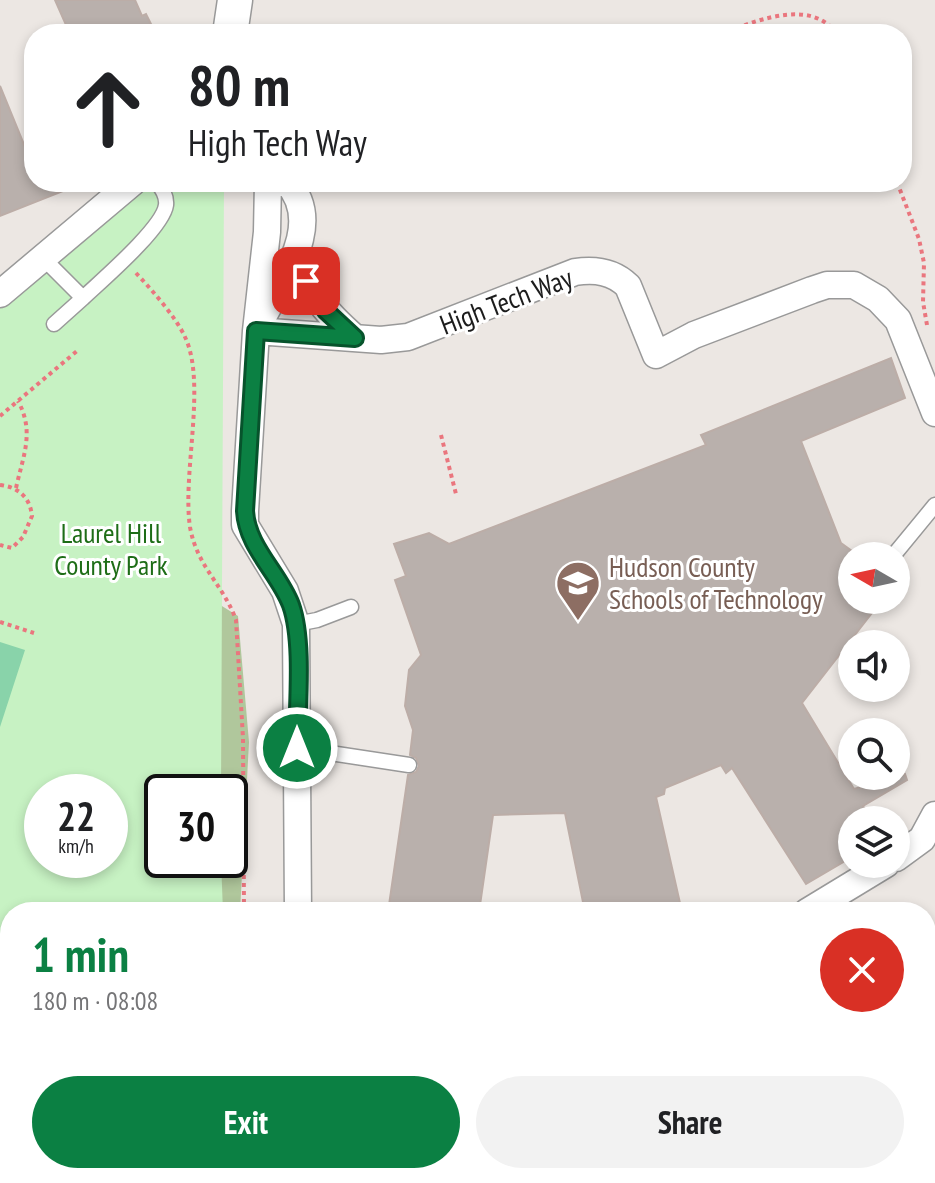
<!DOCTYPE html>
<html lang="en">
<head>
<meta charset="utf-8">
<style>
	:root { --surface:#fff; --page:#f2f2f2; --text:#202124; --muted:#757577; --accent:#0b8043 }
	body { margin:0; font-family:"PT Sans Narrow",sans-serif; background:var(--page); color:var(--text); height:100vh; display:flex; flex-direction:column; font-size:30px; white-space:nowrap }
	* { box-sizing:border-box; margin:0 }
	p { font-size:26px; color:var(--muted) }
	.icon { flex:none; width:44px; height:44px; fill:none; stroke:currentColor; stroke-width:2; stroke-linecap:round; stroke-linejoin:round }
	.map { position:relative; flex:1; overflow:hidden }
	.details { position:absolute; left:0px; top:902px; width:936px; height:282px; display:flex; flex-direction:column; background:var(--surface); border-radius:32px 32px 0 0; box-shadow:0 4px 12px #0003 }
	.details>* { flex:none }
	.guide { position:absolute; left:24px; top:24px; width:888px; height:168px; border-radius:32px; box-shadow:0 4px 12px #0003; background:#fff; color:var(--text); overflow:hidden }
	.needle { width:52px; rotate:279deg }
	.buttons { position:absolute; left:838px; top:542px; display:grid; gap:16px }
	.buttons a { display:grid; place-items:center; width:72px; height:72px; border-radius:50%; background:var(--surface); box-shadow:0 4px 12px #0003; font-size:40px }
	.speed { position:absolute; left:24px; top:774px; display:flex; gap:16px; font-size:40px; font-weight:700; text-align:center }
	.speed>* { display:grid; place-content:center; width:104px; height:104px; border-radius:50%; background:var(--surface); box-shadow:0 4px 12px #0003; line-height:1 }
	.speed small { font-size:20px; font-weight:400 }
	.speed .limit { border:4px solid #111; border-radius:12px; background:#fff; color:#111 }
	.pin { position:absolute; display:grid; place-items:center; width:68px; height:68px; color:#fff; margin:-34px; border-radius:16px; box-shadow:0 4px 12px #0006 }
	.me { position:absolute; width:88px; margin:-44px; rotate:0deg; stroke-linejoin:round; filter:drop-shadow(0 0 6px #0008) }
	.turn { display:flex; align-items:center; gap:28px; height:168px; padding:0 32px; font-size:36px }
	.turn .icon { width:104px; height:104px; stroke-width:2.5 }
	.turn b { display:block; font-size:56px; line-height:68px }
	.round { display:grid; place-items:center; flex:none; width:84px; height:84px; border-radius:42px; background:var(--page) }
	.headline { display:flex; align-items:center; justify-content:space-between; height:136px; padding:0 32px }
	h1 { font-size:48px; font-weight:700; line-height:60px; color:var(--accent) }
	.button { display:flex; gap:16px; margin-top:auto; padding:16px 32px }
	.button a { flex:1; height:92px; border-radius:48px; background:var(--accent); color:#fff; font-size:32px; font-weight:700; line-height:92px; text-align:center }
	.button a+a { background:var(--page); color:var(--text) }
	.map>svg:first-child { display:block }
	.forest { fill:#b0c79c; fill-rule:evenodd }
	.park { fill:#c7f2c3; fill-rule:evenodd }
	.pitch { fill:#89d3aa }
	.building { fill:#b9b0ac; stroke:#bcada7; stroke-width:2 }
	.lines { fill:none; stroke-linecap:round; stroke-linejoin:round }
	.service-casing { stroke:#999; stroke-width:17 }
	.minor-casing { stroke:#999; stroke-width:29 }
	.tertiary-casing { stroke:#999; stroke-width:37 }
	.path { stroke:#ea767e; stroke-width:4; stroke-dasharray:4 4; stroke-linecap:butt }
	.service { stroke:#fff; stroke-width:14 }
	.minor { stroke:#fff; stroke-width:26 }
	.tertiary { stroke:#fff; stroke-width:34 }
	.route-casing { stroke:#07532c; stroke-width:20 }
	.route { stroke:#0b8043; stroke-width:14 }
	.labels { text-anchor:middle; stroke-width:6; stroke-linejoin:round; paint-order:stroke }
	.street-label { font-size:28px; fill:#1c1c1c; stroke:#fff }
	.park-label { font-size:28px; fill:#1e6d17; stroke:#fff }
	.education-label { font-size:28px; fill:#785e54; stroke:#fff; text-anchor:start }
</style>
</head>
<body>
<div class="map">
<svg width="935" height="1183" viewBox="0 0 935 1183">
	<rect width="100%" height="100%" fill="#ece7e3"/>
	<path class="forest" d="M209,598l29,18 11,126 -9,170h-230l32,-52h68v-68zM162,792h68v68h-68z"/>
	<path class="park" d="M153,182h71l-3,610h-59v68h59l2,52h-213v262h265l4,9h-279v-877zM42,792h68v68h-68z
		M935,1043v140h-359l21,-9h329v-126z"/>
	<path class="pitch" d="M0,642l25,8 -25,77z
		M0,1143l10,8v23h28l11,9h-49z"/>
	<path class="building" d="M55,0h80l7,16 4,-2 10,20h-86z
		M0,86l34,83v13l49,1 -83,33z
		M891,358l14,40 -104,43 40,102 11,8v49h30l-80,103 52,86 51,-15 2,6 -44,26 10,14h-21v37l-46,27 -74,-116 -6,5 -5,-8 -56,23 -1,6 -8,3 26,115h-97l-20,-99 -72,2 -14,97h-91l20,-137 8,-3 3,-6 -3,-8 -6,-3 3,-25 -8,-24 4,-36 12,-15 -26,-75 11,-4 -12,-32 35,-11 20,11 257,-99 -5,-10z"/>
	<g class="lines">
		<g class="service-casing">
			<path id="service" d="M43,258l40,40c19,-18 80,-70 83,-93 1,-9 -4,-16 -9,-23
				M54,324l29,-26
				M893,556l42,-51
				M296,624l21,-4 34,-13
				M297,748l112,17"/>
		</g>
		<g class="minor-casing">
			<path id="minor" d="M268,182l-1,50 -11,99 -11,180v14l40,66 11,33 2,288
				M297,252c12,41 26,58 58,86
				M0,294l133,-112
				M265,313c20,-38 59,-91 22,-131
				M256,331l125,9 27,-3 167,-65c20,-3 38,-1 53,14l28,69 38,-20 118,-45 15,-5h27l24,14 20,21 37,93
				M896,858l26,-19 13,-24
				M807,912l79,-48"/>
		</g>
		<g class="tertiary-casing">
			<path id="tertiary" d="M230,34l5,-34"/>
		</g>
		<path class="path" d="M722,34c41,-17 91,-34 115,0
			M897,182l22,57 5,24 -1,39 4,23
			M136,273c15,16 40,44 49,64 22,46 -3,136 5,190 7,40 33,57 46,93l7,118 1,174
			M0,416l77,-65
			M441,435l15,59
			M0,485c18,2 30,12 32,31l-9,21 -11,11 -12,-3
			M16,488c7,-32 19,-56 2,-87
			M0,622l34,11
			M0,1128l10,8
			M57,1174l9,9
			M303,1174l4,9"/>
		<use href="#service" class="service"/>
		<use href="#minor" class="minor"/>
		<use href="#tertiary" class="tertiary"/>
	</g>
	<g class="lines">
		<g class="route-casing">
			<path id="route" d="M297,748c0,-41 7,-106 -6,-143 -12,-32 -44,-58 -46,-94l11,-180 99,7 -29,-27 -20,-30"/>
		</g>
		<use href="#route" class="route"/>
	</g>
	<defs>
		<g id="school-pin" transform="scale(2.3)"><path d="M0 17L-7.5 6A9.5 9.5 0 1 1 7.5 6Z" fill="#8d6e63" stroke="#fff"/><path d="M0-5L7-2L0 1L-7-2ZM-4 1L0 2.5L4 1V4Q0 6-4 4Z" fill="#fff"/></g>
	</defs>
	<g fill-rule="evenodd">
		<use href="#school-pin" x="578" y="583"/>
	</g>
	<g class="labels">
		<g class="street-label">
			<text transform="translate(506 301) rotate(-21)" y="10">High Tech Way</text>
		</g>
		<g class="park-label">
			<text x="111" y="543">Laurel Hill<tspan x="111" dy="32">County Park</tspan></text>
		</g>
		<g class="education-label">
			<text x="609" y="577">Hudson County<tspan x="609" dy="32">Schools of Technology</tspan></text>
		</g>
	</g>
</svg>
<div class="buttons">
<a><svg class="needle" viewBox="-14 -14 28 28"><path d="M0-13l5 13h-10z" fill="#e53935"/><path d="M0 13l5-13h-10z" fill="#757577"/></svg></a>
<a><svg class="icon" aria-label="sound" viewBox="0 0 24 24"><path d="M4 9h4l5-4v14l-5-4H4zM17 9q2 3 0 6"/></svg></a>
<a><svg class="icon" aria-label="search" viewBox="0 0 24 24"><circle cx="10" cy="10" r="6"/><path d="M15 15l6 6"/></svg></a>
<a><svg class="icon" aria-label="layers" viewBox="0 0 24 24"><path d="M12 4l9 5-9 5-9-5zM3 14l9 5 9-5"/></svg></a>
</div>
<div class="speed"><div>22<small>km/h</small></div><div class="limit">30</div></div>
<div class="pin" style="left:306px;top:281px;background:#d93025"><svg class="icon" aria-label="arrive" viewBox="0 0 24 24"><path d="M6 21V4h12l-3 4 3 4H6"/></svg></div>
<svg class="me" style="left:297px;top:748px" viewBox="-20 -20 40 40"><circle r="17" fill="#0b8043" stroke="#fff" stroke-width="3"/><path d="M0-11L8 9 0 5-8 9z" fill="#fff"/></svg>
<div class="guide">
<div class="turn"><svg class="icon" aria-label="ahead" viewBox="0 0 24 24"><path d="M12 20V5M6 11l6-6 6 6"/></svg><div><b>80 m</b>High Tech Way</div></div>
</div>
<section class="details">
<div class="headline"><div><h1>1 min</h1><p>180 m · 08:08</p></div><a class="round" style="background:#d93025;color:#fff"><svg class="icon" aria-label="close" viewBox="0 0 24 24"><path d="M6 6l12 12M18 6L6 18"/></svg></a></div>
<div class="button"><a>Exit</a><a>Share</a></div>
</section>
</div>
</body>
</html>
